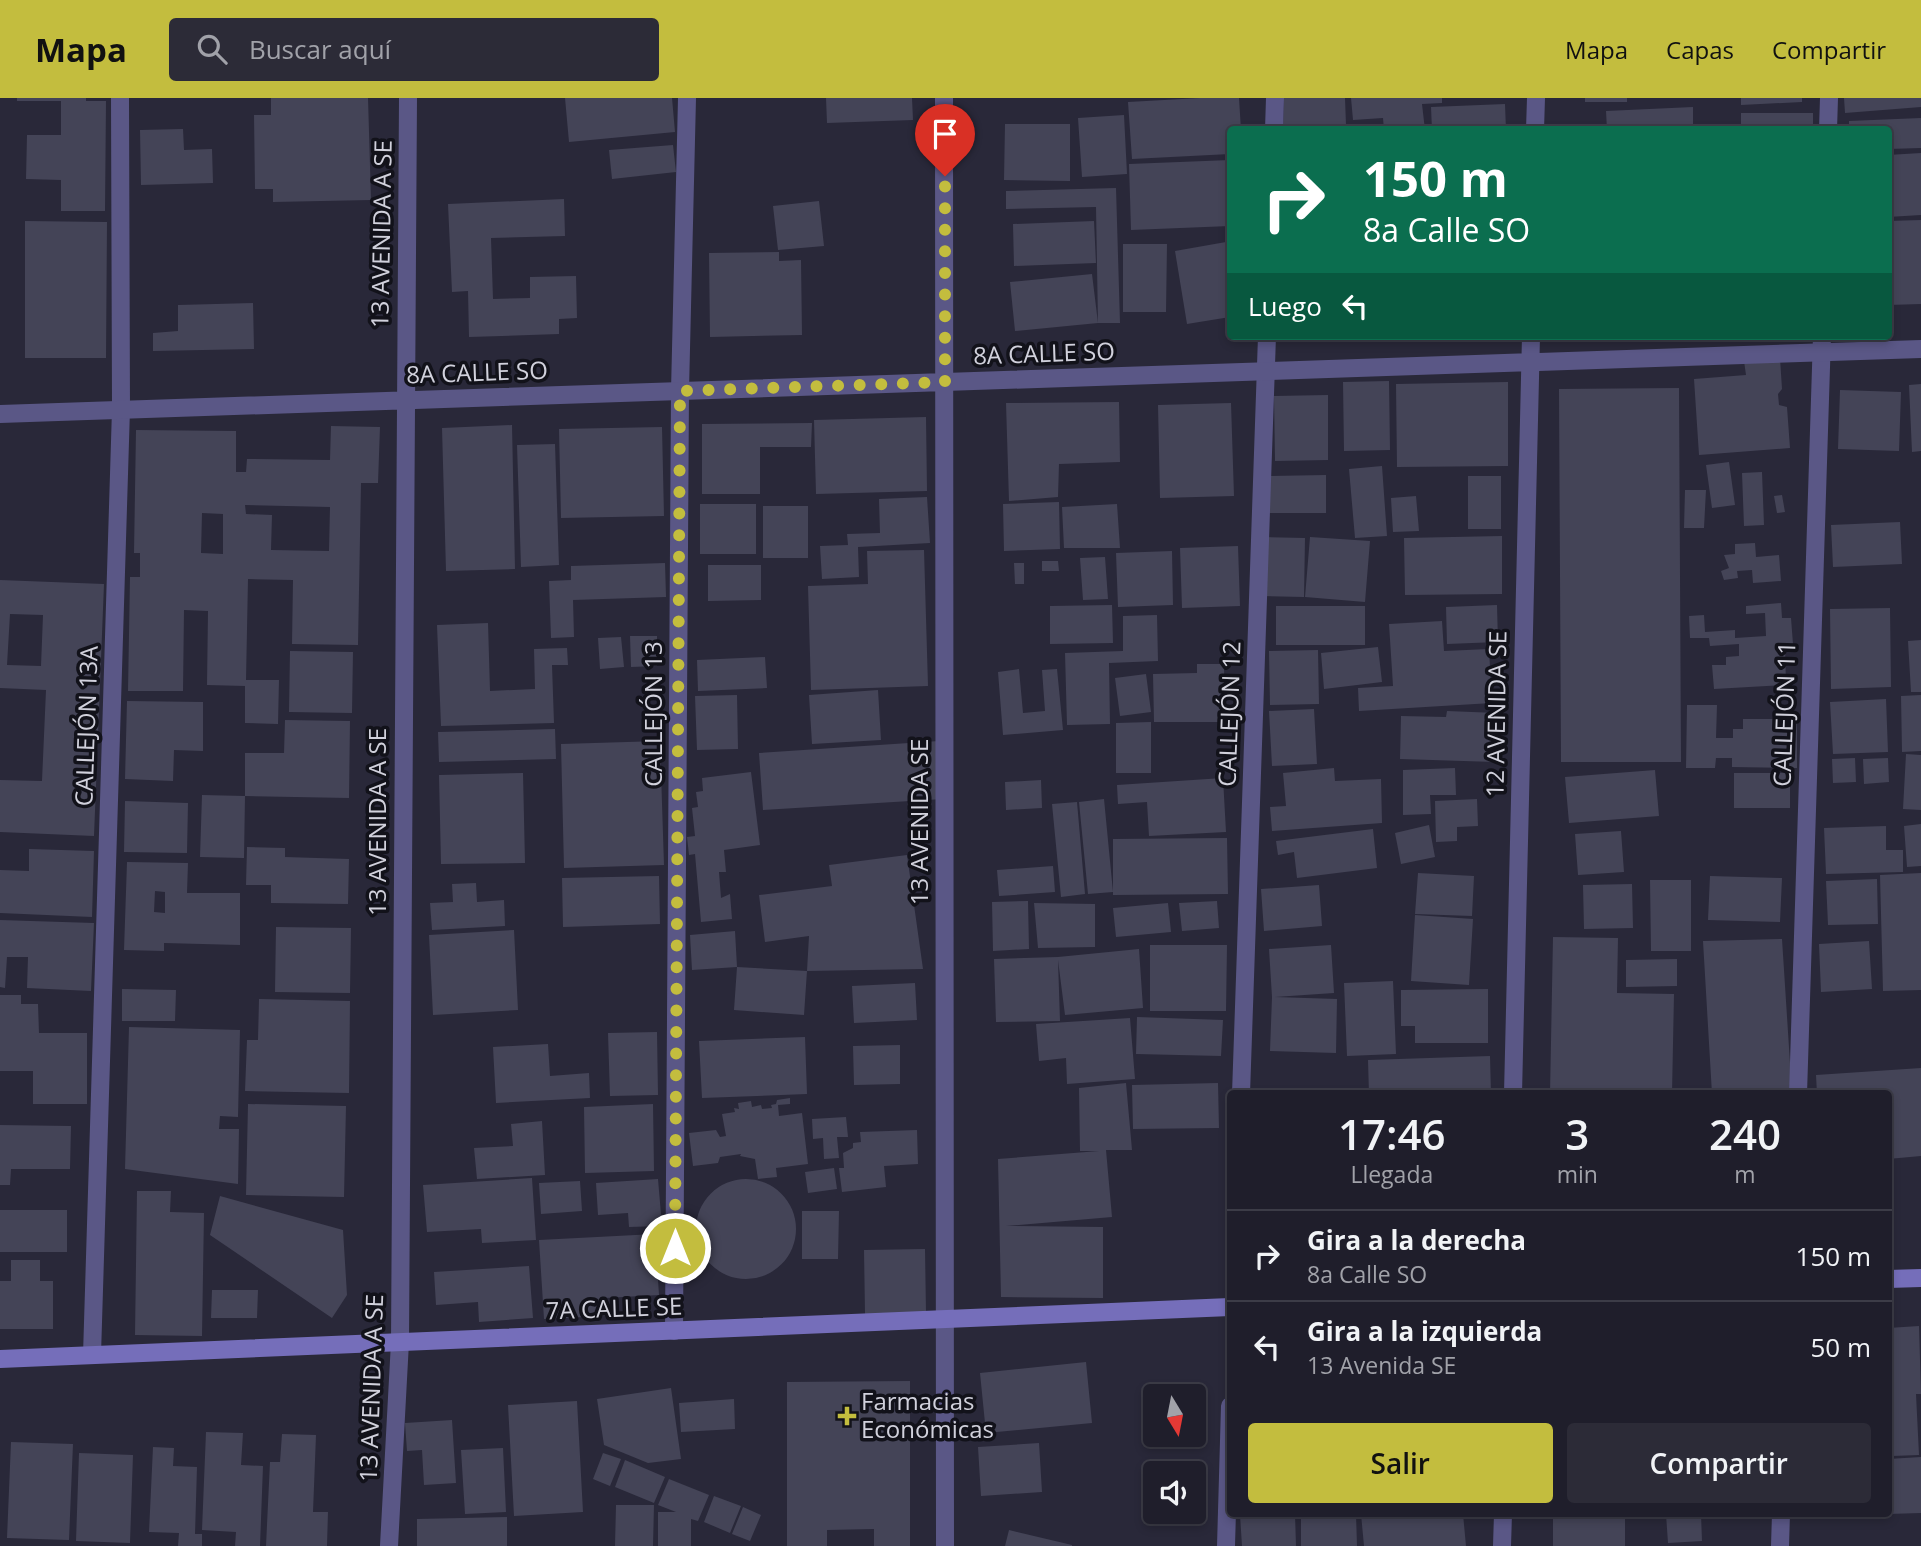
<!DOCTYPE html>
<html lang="es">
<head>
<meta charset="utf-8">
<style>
	:root { --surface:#1f1e2b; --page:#2c2b37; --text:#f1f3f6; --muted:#a1a2a9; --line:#3c3c47; --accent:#c3bd3e }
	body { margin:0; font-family:"Open Sans",sans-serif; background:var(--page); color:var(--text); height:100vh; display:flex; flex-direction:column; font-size:26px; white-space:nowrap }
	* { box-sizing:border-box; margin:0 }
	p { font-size:23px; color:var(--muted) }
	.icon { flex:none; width:38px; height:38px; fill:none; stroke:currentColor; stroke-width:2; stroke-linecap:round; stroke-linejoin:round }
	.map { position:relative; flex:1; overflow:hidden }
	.panel { position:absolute; left:1227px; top:992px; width:665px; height:427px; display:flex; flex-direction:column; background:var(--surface); border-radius:7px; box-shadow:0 4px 10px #0003,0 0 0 2px var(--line) }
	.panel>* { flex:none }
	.hud { position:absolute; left:1227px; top:28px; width:665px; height:214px; border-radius:7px; box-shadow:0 4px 10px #0003,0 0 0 2px var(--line); background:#0b6e4f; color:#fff; overflow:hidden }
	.needle { width:46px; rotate:170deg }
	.tools { position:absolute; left:1143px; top:1286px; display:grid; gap:14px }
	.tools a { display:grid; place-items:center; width:63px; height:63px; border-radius:7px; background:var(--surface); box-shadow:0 4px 10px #0003,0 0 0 2px var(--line); font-size:35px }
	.pin { position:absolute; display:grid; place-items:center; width:60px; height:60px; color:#fff; margin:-72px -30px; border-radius:50% 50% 50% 0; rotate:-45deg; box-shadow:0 0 7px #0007 }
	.pin .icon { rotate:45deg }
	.me { position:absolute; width:77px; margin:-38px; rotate:0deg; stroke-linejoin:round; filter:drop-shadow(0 0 5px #0008) }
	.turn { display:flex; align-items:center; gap:24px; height:147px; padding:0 21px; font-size:32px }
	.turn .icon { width:91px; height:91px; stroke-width:2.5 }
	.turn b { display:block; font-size:49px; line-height:60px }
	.then { display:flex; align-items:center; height:66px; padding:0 21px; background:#0003; gap:14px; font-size:26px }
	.eta { display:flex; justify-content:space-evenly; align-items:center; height:119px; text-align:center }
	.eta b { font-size:42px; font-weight:600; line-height:49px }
	.action { display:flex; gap:14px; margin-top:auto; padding:14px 21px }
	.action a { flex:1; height:80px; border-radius:7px; background:var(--accent); color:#111; font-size:28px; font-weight:600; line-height:80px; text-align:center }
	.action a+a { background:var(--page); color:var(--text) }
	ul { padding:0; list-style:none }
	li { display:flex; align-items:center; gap:21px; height:91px; padding:0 21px; border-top:2px solid var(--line) }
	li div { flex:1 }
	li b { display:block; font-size:26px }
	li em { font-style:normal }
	header { display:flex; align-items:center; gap:42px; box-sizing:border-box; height:98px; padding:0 35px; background:var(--accent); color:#111 }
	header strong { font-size:33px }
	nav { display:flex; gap:38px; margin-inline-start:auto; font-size:24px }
	.search { width:490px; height:63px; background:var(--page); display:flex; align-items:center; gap:18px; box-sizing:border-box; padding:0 24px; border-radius:7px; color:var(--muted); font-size:26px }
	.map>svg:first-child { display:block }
	.building { fill:#444457; fill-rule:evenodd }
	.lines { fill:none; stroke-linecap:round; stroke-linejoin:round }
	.lane { stroke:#5a5786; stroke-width:18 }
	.street { stroke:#5a5786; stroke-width:18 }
	.secondary { stroke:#756eba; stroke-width:18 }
	.route { stroke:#c3bd3e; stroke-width:12; stroke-dasharray:0 21.6 }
	.poi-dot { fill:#c3bd3e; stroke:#12121a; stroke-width:2.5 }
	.labels { text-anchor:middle; stroke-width:7; stroke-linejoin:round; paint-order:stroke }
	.street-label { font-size:24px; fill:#d1d1dc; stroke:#12121a }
	.poi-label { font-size:24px; fill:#d1d1dc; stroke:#12121a; text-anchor:start }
</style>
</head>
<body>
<header>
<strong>Mapa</strong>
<div class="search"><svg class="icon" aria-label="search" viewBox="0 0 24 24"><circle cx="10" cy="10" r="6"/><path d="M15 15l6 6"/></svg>Buscar aquí</div>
<nav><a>Mapa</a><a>Capas</a><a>Compartir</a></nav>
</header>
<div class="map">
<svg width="1921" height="1448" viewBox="0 0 1921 1448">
	<rect width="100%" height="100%" fill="#292839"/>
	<path class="building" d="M17,0h69v3h20l-1,110h-44v-31l-35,-1 1,-44h34v-34h-44z
		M271,0h97l3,102 -98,2v-13h-18l-1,-74h17z
		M565,0h107l3,34 -106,10z
		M826,0h86l1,22 -86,3z
		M1200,0h39l2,32h-11v24l-98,5 -4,-57z
		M1284,0h61l1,27 -63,2z
		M1351,0h91v5l-20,1 3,26h-41l-1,-12 -30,2z
		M1585,0h42v4h-42z
		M1741,0h61v4l-61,3z
		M1844,0h77v9l-76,6z
		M1505,6l1,26h-74l-1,-23z
		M1693,9v23h-86l-1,-19z
		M1741,15h72v17h-72z
		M1124,17l3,59 -45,3 -4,-59z
		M1921,20v30l-33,1v-19h-39v-9z
		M1005,26h65v57l-66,-1z
		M183,31l1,21 28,-1 1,34 -72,2 -1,-55z
		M673,47l3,27 -64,7 -3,-29z
		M1921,55v62l-33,2v-62z
		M1230,62v66l-99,4 -2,-66z
		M1116,90l4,135h-22l-2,-116 -90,2v-18z
		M564,101l1,37 -74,2 2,61 37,-1v-21l46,-1 1,42 -18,1v15l-90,3 -1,-46 -16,1 -4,-88z
		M819,103l5,45 -46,4 -5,-44z
		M1921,122v84l-33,1v-84z
		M25,123l82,1 -1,136h-81z
		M1094,123l2,42 -82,3 -1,-42z
		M1226,144l4,22v53l-43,7 -12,-73z
		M1123,146h44l-1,68h-43z
		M779,154v9l22,-1 1,75 -92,2 -1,-84z
		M1092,176l6,49 -83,8 -5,-49z
		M253,205l1,46 -101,2v-18l25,-2v-26z
		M1780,260l2,31 -4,5 1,11 8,2 3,41 -91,7 -5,-76 52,-4 -2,-14z
		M1389,283l1,69 -46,1 -1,-69z
		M1508,284v84l-111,1 -1,-83z
		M1921,286v67l-9,1 -3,-67z
		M1679,290l2,374h-120l-2,-373z
		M1840,292l61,2 -2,59 -61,-2z
		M1328,297v65l-53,1 -1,-65z
		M1119,304l1,60 -61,2 -1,33 -49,4 -3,-98z
		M1231,305l3,93 -74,2 -2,-93z
		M926,319l1,74 -111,3 -2,-74z
		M812,325l-1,24h-51v47h-58v-70z
		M512,327l3,144 -69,2 -4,-143z
		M331,328l49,1 -2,56h-17l-3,162 -66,-1 1,-64 -45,-1 -2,101h33l-1,44 -33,-1v-37l-38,-1 1,-74 -24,-1 -1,81h-55l2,-114h10v-24h-6l2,-123 100,1v41h10l1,-13 83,1zM245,407l85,2 -1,44 -58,-1 1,-35 -26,-1zM202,415l21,1v40l-22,-1z
		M662,329l2,89 -103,2 -2,-89z
		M555,346l4,121 -38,2 -4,-122z
		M1729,364l6,43 -23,3 -6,-43z
		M1382,368l5,70 -32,2 -6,-69z
		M1762,374l2,53 -20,1 -2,-53z
		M1326,377v38h-59l-1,-37z
		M1468,378h33v53h-33z
		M1685,392h21l-2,38h-20z
		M1782,397l3,17 -8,1 -3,-17z
		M1416,398l3,35 -26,1 -2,-34z
		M927,399l3,46 -72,4 1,30 -37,2 -2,-33 28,-1 -1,-11 33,-1 -1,-34z
		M1059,404l1,47 -56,2 -1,-47z
		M700,406h56v50h-56z
		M1117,406l3,44h-56l-2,-41z
		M763,408h45v52h-45z
		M1900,424l2,42 -69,3 -2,-42z
		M1502,438v58l-97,1 -1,-57z
		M1264,439l41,1 -1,59 -42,-1z
		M1310,439l60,4 -5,61 -60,-5z
		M1755,445l1,14 23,-2 2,26 -28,2 -1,-13 -15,1 1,7 -14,2 -3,-9 8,-3 -5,-13 11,-1v-10z
		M1238,448l2,60 -58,2 -2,-60z
		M924,452l4,136 -117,4 -3,-104 60,-2 -1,-33z
		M1172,453l1,54 -55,2 -2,-54z
		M1105,459l3,42 -25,1 -3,-42z
		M1042,463h16l1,10h-17z
		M665,465l1,34 -93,3 1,37 -23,1 -2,-57 22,-1v-14z
		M1014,465h10v21h-9z
		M708,467h53v35l-53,1z
		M0,482l104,4 -10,252 -94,-4v-52l42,1 4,-91 -46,-2zM10,516l33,1 -2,51 -34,-1z
		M1781,505l1,15h9l2,26 -8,1 1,40 -72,4 -2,-24h14v-8l13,-1v-12l-29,2 -1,-8h-19l-1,-22 15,-1 1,17 30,-2v8l31,-2 -1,-23 -19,1v-8z
		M1112,507l1,38 -63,1v-38z
		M1497,507l1,37 -51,2 -1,-37z
		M1276,508h89v39h-89z
		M1890,510l1,79 -60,2 -1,-80z
		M1157,517l1,46 -49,2 1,61 -43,1 -2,-72 58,-2v-35z
		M1442,523l2,30 45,-2 3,54 -133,8 -1,-23 35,-2 -4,-62z
		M488,525l2,68 45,-2 -1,-40 33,-1 1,17h-16l2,58 -113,3 -4,-101z
		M630,538h27v30l-26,1z
		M621,539l3,30 -24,2 -2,-31z
		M1921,542v52h-10l-3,-51z
		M1378,549l4,35 -58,7 -3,-36z
		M1318,552l1,54 -49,1 -1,-54z
		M290,553l63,1 -1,61 -63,-1z
		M765,559l2,31 -69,3 -1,-31z
		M1197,566h27l1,58h-71l-1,-48 44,-1z
		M1019,571l4,44 22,-2 -3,-41 15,-1 6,61 -60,5 -5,-63z
		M1146,576l5,38 -31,4 -5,-38z
		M878,592l3,50 -69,4 -3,-49z
		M737,597l1,54 -41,1 -2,-54z
		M1921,597v56l-19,1 -1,-56z
		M1886,601l2,53 -55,2 -3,-52z
		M127,603l76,1v49l-29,-1 -1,31 -48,-2z
		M1687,607h30l-1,33h17v-9h10v-10h54v49l-65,-1v-9h-16l-1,10h-29z
		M1314,611l3,55 -45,2 -3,-55z
		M1447,613l50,2 -2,49 -95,-3 1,-43 45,1z
		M285,622l65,1 -1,77 -104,-2v-43h39z
		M1151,624v51h-35v-50z
		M555,631l1,30 -117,3 -1,-30z
		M660,643l4,124 -100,3 -3,-124z
		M939,643l4,58 -180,11 -4,-57z
		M1906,656l15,1v55l-18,-1z
		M1855,660l1,24 -23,1 -1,-24z
		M1888,660l1,24 -25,2 -1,-25z
		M1334,670l1,13 46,-2 1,44 -110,8 -2,-24 16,-1 -3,-33z
		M1455,670l1,27h-26l1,19 -28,1v-45z
		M1655,672l4,46 -90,7 -4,-46z
		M751,674l9,73 -36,5 2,22h-7l2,26 9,-4 2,25 -31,3 -6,-68 -6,1 -2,-18 8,-1 -3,-28 6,-1 -2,-15 7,-1 -1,-13z
		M523,675l2,90 -84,1 -2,-89z
		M1734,675h56v35h-56z
		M1223,680l3,54 -77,4 -2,-34 -29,2 -1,-19z
		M1041,682l1,28 -36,2 -1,-28z
		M202,697l43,1 -1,62 -44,-1z
		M1104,701l9,93 -25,2 -9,-92z
		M1477,701l1,27 -21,1v14l-21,1 -1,-41z
		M125,703l63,2 -1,50 -63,-1z
		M1077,704l8,92 -24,3 -9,-93z
		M1921,726v42l-14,1 -3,-41z
		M1429,727l6,32 -34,7 -6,-31z
		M1886,728v24h17v22l-77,2 -2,-46z
		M1373,731l4,39 -80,10 -3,-26 -16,3 -2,-14z
		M1621,733l3,41 -46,3 -3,-41z
		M1227,740l1,56 -115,1v-56z
		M247,749l38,1v9l64,2 -1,45 -77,-1v-18h-25z
		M29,751l65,2 -2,66 -92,-4v-43l29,1z
		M907,757l16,114 -116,2 -3,44 -70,-5 3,-43 -45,3 -2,-35 45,-4 2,36 70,4 2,-35 -44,6 -6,-47 73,-9 -3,-21z
		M127,764l61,1 -1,30h53v52l-76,-2v8l-40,-1zM155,793l10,1v21l-11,-1z
		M1053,768l2,26 -56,4 -2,-26z
		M1418,775l56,3 -2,40 -57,-2z
		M1921,775v117l-38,1 -3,-116z
		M659,778l1,48 -97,3 -1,-49z
		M1710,778l72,2 -2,44 -72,-2z
		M1877,781l1,45 -50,1 -2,-44z
		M1650,782h41v71h-40z
		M476,785l1,19 27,-2 1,26 -73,4 -2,-27 23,-1 -1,-18z
		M1632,786l1,44 -49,1 -1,-44z
		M1319,787l3,41 -58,5 -3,-42z
		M1028,803l1,48 -36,2 -1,-49z
		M1217,803l2,27 -37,3 -3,-28z
		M1034,805l61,1v43l-57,1z
		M1168,805l3,29 -55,5 -3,-29z
		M1415,817l58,4 -4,66 -58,-4z
		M0,822l94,3 -3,68 -64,-3 1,-31h-21l-2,31 -5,-1z
		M276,829l75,1 -1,65 -75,-1z
		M514,832l4,80 -85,5 -4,-80z
		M1553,839l65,1 -1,55 57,1 -2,100h-122z
		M1782,841l10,155h-80l-9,-153z
		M1869,843l3,48 -51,3 -2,-48z
		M1150,847h77l-1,66h-76z
		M1331,847l3,48 -59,4 62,2 -1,54 -66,-2 2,-54 -3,-48z
		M1139,851l4,59 -78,7 -7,-55 2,61 -64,1 -2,-63 64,-2z
		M1677,861v27l-51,1v-27z
		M1393,883l3,73 -49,2 -3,-73z
		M915,885l2,37 -63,3 -2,-37z
		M122,891l54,1 -1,31h-53z
		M1488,891v54h-73v-17h-14v-36z
		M0,897h21v9h17l1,29h48v71h-54v-33h-33z
		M259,901l91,2 -1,92 -104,-2 2,-51h11z
		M1137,919l86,3 -2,36 -85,-2z
		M1130,920l5,61 -68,5 -1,-26 -27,3 -3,-37z
		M129,929l111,3 -2,87 -18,-1 -1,13h20l-1,55 -113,-15z
		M657,934l1,63 -48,1 -2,-63z
		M805,939l2,57 -105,4 -3,-57z
		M548,946l2,32 39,-3 1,25 -94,5 -3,-56z
		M900,947v39l-46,1 -1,-39z
		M1490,958l1,38h-122l-1,-34z
		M1921,970v88l-33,3v-65h-71l-1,-19z
		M1126,985l6,67h-26l6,67 -106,9 97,1v71l-102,-1 -3,-138 101,-8h-19l-1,-63z
		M1218,985l1,45 -86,1 -1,-44z
		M790,1000v6l-12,1 1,11 23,-3 6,51 -32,4 1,9 -19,2 -3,-20 -15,-3 1,-2 -21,3 -2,6 -25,3 -4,-33 27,-3 4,7 6,-1 -4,-22 13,-2 -1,-4 5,1 -1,-6 13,-2 1,6 9,-2 1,4 10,-1 -1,-3 5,-1 1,-4z
		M248,1006l98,2 -2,91 -98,-2z
		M653,1006l1,67 -69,2 -1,-66z
		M846,1019l2,20h-11l2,21 -15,1 -1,-21 -10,1 -1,-20z
		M542,1023l3,54 -68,4 -3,-31 39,-2 -2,-22z
		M0,1027l71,1 -1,43h-59l-1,16h-10z
		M917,1032l1,34 -34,2 2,21 -44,5 -3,-24h5l-1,-15 10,-5v-5l8,-1 -1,-10z
		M834,1070l3,21 -29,4 -3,-21z
		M532,1080l4,62 -54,3 -1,-14 -54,3 -4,-47z
		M658,1081l4,47 -33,1 -1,-14 -30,2 -2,-32z
		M696 1131a50 50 0 1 1 100 0a50 50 0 1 1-100 0Z
		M580,1083l2,30 -41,3 -2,-31z
		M137,1093h34l-1,21 34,1 -2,123 -67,-1z
		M220,1098l123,34 4,65 -15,23 -122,-83z
		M0,1112h67v42h-67z
		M802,1113h37l-1,48h-36z
		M655,1136l4,61 -54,3v18l-61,3 -5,-79z
		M925,1151l1,64 -61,1 -1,-64z
		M11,1162h29v21h13v48h-53v-48h11z
		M529,1168l4,52 -54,4 -1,-20 -42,3 -2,-33z
		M212,1192h46l-1,28h-46z
		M1919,1228l2,68h-5l3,61 -27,1 -4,-128z
		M1086,1264l6,61 -106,10 -6,-60z
		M910,1283v165h-36v-17l-47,1v16h-40v-164z
		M671,1290l10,71 -33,4 -44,-18 -7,-46z
		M734,1301l1,30 -54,3 -2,-29z
		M577,1303l6,111 -69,4 -6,-111z
		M452,1322l4,63 -32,2 -2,-35 -15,1 -2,-28z
		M206,1334l37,1 -2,32 22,1 -3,80h-25l1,-14 -34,-2z
		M282,1336l34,1 -3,77h15l-1,34h-61l4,-84h10z
		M11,1344l62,2 -4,96 -62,-2z
		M1039,1345l3,49 -61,4 -3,-49z
		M153,1349l21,1 -1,18 24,1 -2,67h7v12h-24l1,-13 -30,-1z
		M503,1350l3,64 -41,2 -4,-64z
		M79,1355l54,2 -3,88 -54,-2z
		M603,1355l18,6 -11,27 -17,-7z
		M1921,1359v56l-33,1v-55z
		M625,1362l40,17 -11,26 -39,-16z
		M669,1381l40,16 -11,26 -7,-2v27h-33v-34h18l-18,-7z
		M714,1398l27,10 -11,27 -26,-11z
		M616,1407h38l-1,41h-38z
		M743,1409l18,8 -11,26 -18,-7z
		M1295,1416l1,32h-54l-2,-31z
		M1301,1416h55l1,32h-56z
		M1361,1416h102l3,32h-102z
		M1553,1416h72v32h-72z
		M1666,1416h35l1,27 -34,2z
		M507,1419v29h-90v-27z
		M1009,1432l63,15v1h-67z"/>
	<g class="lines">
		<path class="lane" d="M1274,32l1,-32
			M1828,32l1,-32
			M1241,996l26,-758
			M1798,996l24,-758
			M674,1233l6,-940 7,-293
			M92,1257l29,-946 -1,-311
			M1226,1448l4,-140
			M1780,1448l1,-32"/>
		<path class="street" d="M944,0l1,1448
			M1535,32l1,-32
			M0,316l1921,-65
			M1513,996l18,-758
			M389,1448l11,-204 8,-1244
			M1502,1448l1,-32"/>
		<path class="secondary" d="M1888,1181l33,-1
			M0,1261l1230,-52"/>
	</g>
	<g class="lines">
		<path class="route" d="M675,1150l5,-857 265,-9v-206"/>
	</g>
	<path class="poi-dot" d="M843.5 1307.5h7v7h7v7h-7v7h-7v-7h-7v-7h7z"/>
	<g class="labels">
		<g class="street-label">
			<text transform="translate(382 136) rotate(-89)" y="8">13 AVENIDA A SE</text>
			<text transform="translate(1044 256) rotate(-2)" y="8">8A CALLE SO</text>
			<text transform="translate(477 275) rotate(-2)" y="8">8A CALLE SO</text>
			<text transform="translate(654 616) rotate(-90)" y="8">CALLEJÓN 13</text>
			<text transform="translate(1230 616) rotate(-88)" y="8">CALLEJÓN 12</text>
			<text transform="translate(1497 616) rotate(-89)" y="8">12 AVENIDA SE</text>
			<text transform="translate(1785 616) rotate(-88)" y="8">CALLEJÓN 11</text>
			<text transform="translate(87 628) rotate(-88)" y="8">CALLEJÓN 13A</text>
			<text transform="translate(378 724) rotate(-90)" y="8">13 AVENIDA A SE</text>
			<text transform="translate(920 724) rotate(-90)" y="8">13 AVENIDA SE</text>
			<text transform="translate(614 1211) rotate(-2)" y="8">7A CALLE SE</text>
			<text transform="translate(372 1290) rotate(-88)" y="8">13 AVENIDA A SE</text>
		</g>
		<g class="poi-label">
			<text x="861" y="1312">Farmacias<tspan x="861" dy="28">Económicas</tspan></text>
		</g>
	</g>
</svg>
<div class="tools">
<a><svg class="needle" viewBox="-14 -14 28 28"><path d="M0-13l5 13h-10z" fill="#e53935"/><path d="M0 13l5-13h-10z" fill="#a1a2a9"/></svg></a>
<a><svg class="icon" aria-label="sound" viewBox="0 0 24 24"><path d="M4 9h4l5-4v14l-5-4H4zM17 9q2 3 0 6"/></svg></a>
</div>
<div class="pin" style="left:945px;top:78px;background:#d93025"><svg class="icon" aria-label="arrive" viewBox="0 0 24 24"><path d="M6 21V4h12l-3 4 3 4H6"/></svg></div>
<svg class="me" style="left:675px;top:1150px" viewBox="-20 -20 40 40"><circle r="17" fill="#c3bd3e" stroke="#fff" stroke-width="3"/><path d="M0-11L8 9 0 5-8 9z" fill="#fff"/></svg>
<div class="hud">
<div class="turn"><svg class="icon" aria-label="right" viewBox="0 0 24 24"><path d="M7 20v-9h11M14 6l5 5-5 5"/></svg><div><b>150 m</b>8a Calle SO</div></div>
<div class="then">Luego<svg class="icon" aria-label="left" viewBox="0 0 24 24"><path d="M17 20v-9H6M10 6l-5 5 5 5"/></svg></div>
</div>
<section class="panel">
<div class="eta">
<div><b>17:46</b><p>Llegada</p></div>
<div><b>3</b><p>min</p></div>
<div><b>240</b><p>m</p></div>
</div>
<ul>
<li><svg class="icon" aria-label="right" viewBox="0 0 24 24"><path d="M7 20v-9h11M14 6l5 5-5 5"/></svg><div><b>Gira a la derecha</b><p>8a Calle SO</p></div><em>150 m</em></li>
<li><svg class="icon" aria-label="left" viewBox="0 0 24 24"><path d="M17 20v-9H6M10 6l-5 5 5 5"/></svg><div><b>Gira a la izquierda</b><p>13 Avenida SE</p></div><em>50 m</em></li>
</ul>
<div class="action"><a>Salir</a><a>Compartir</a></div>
</section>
</div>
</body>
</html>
